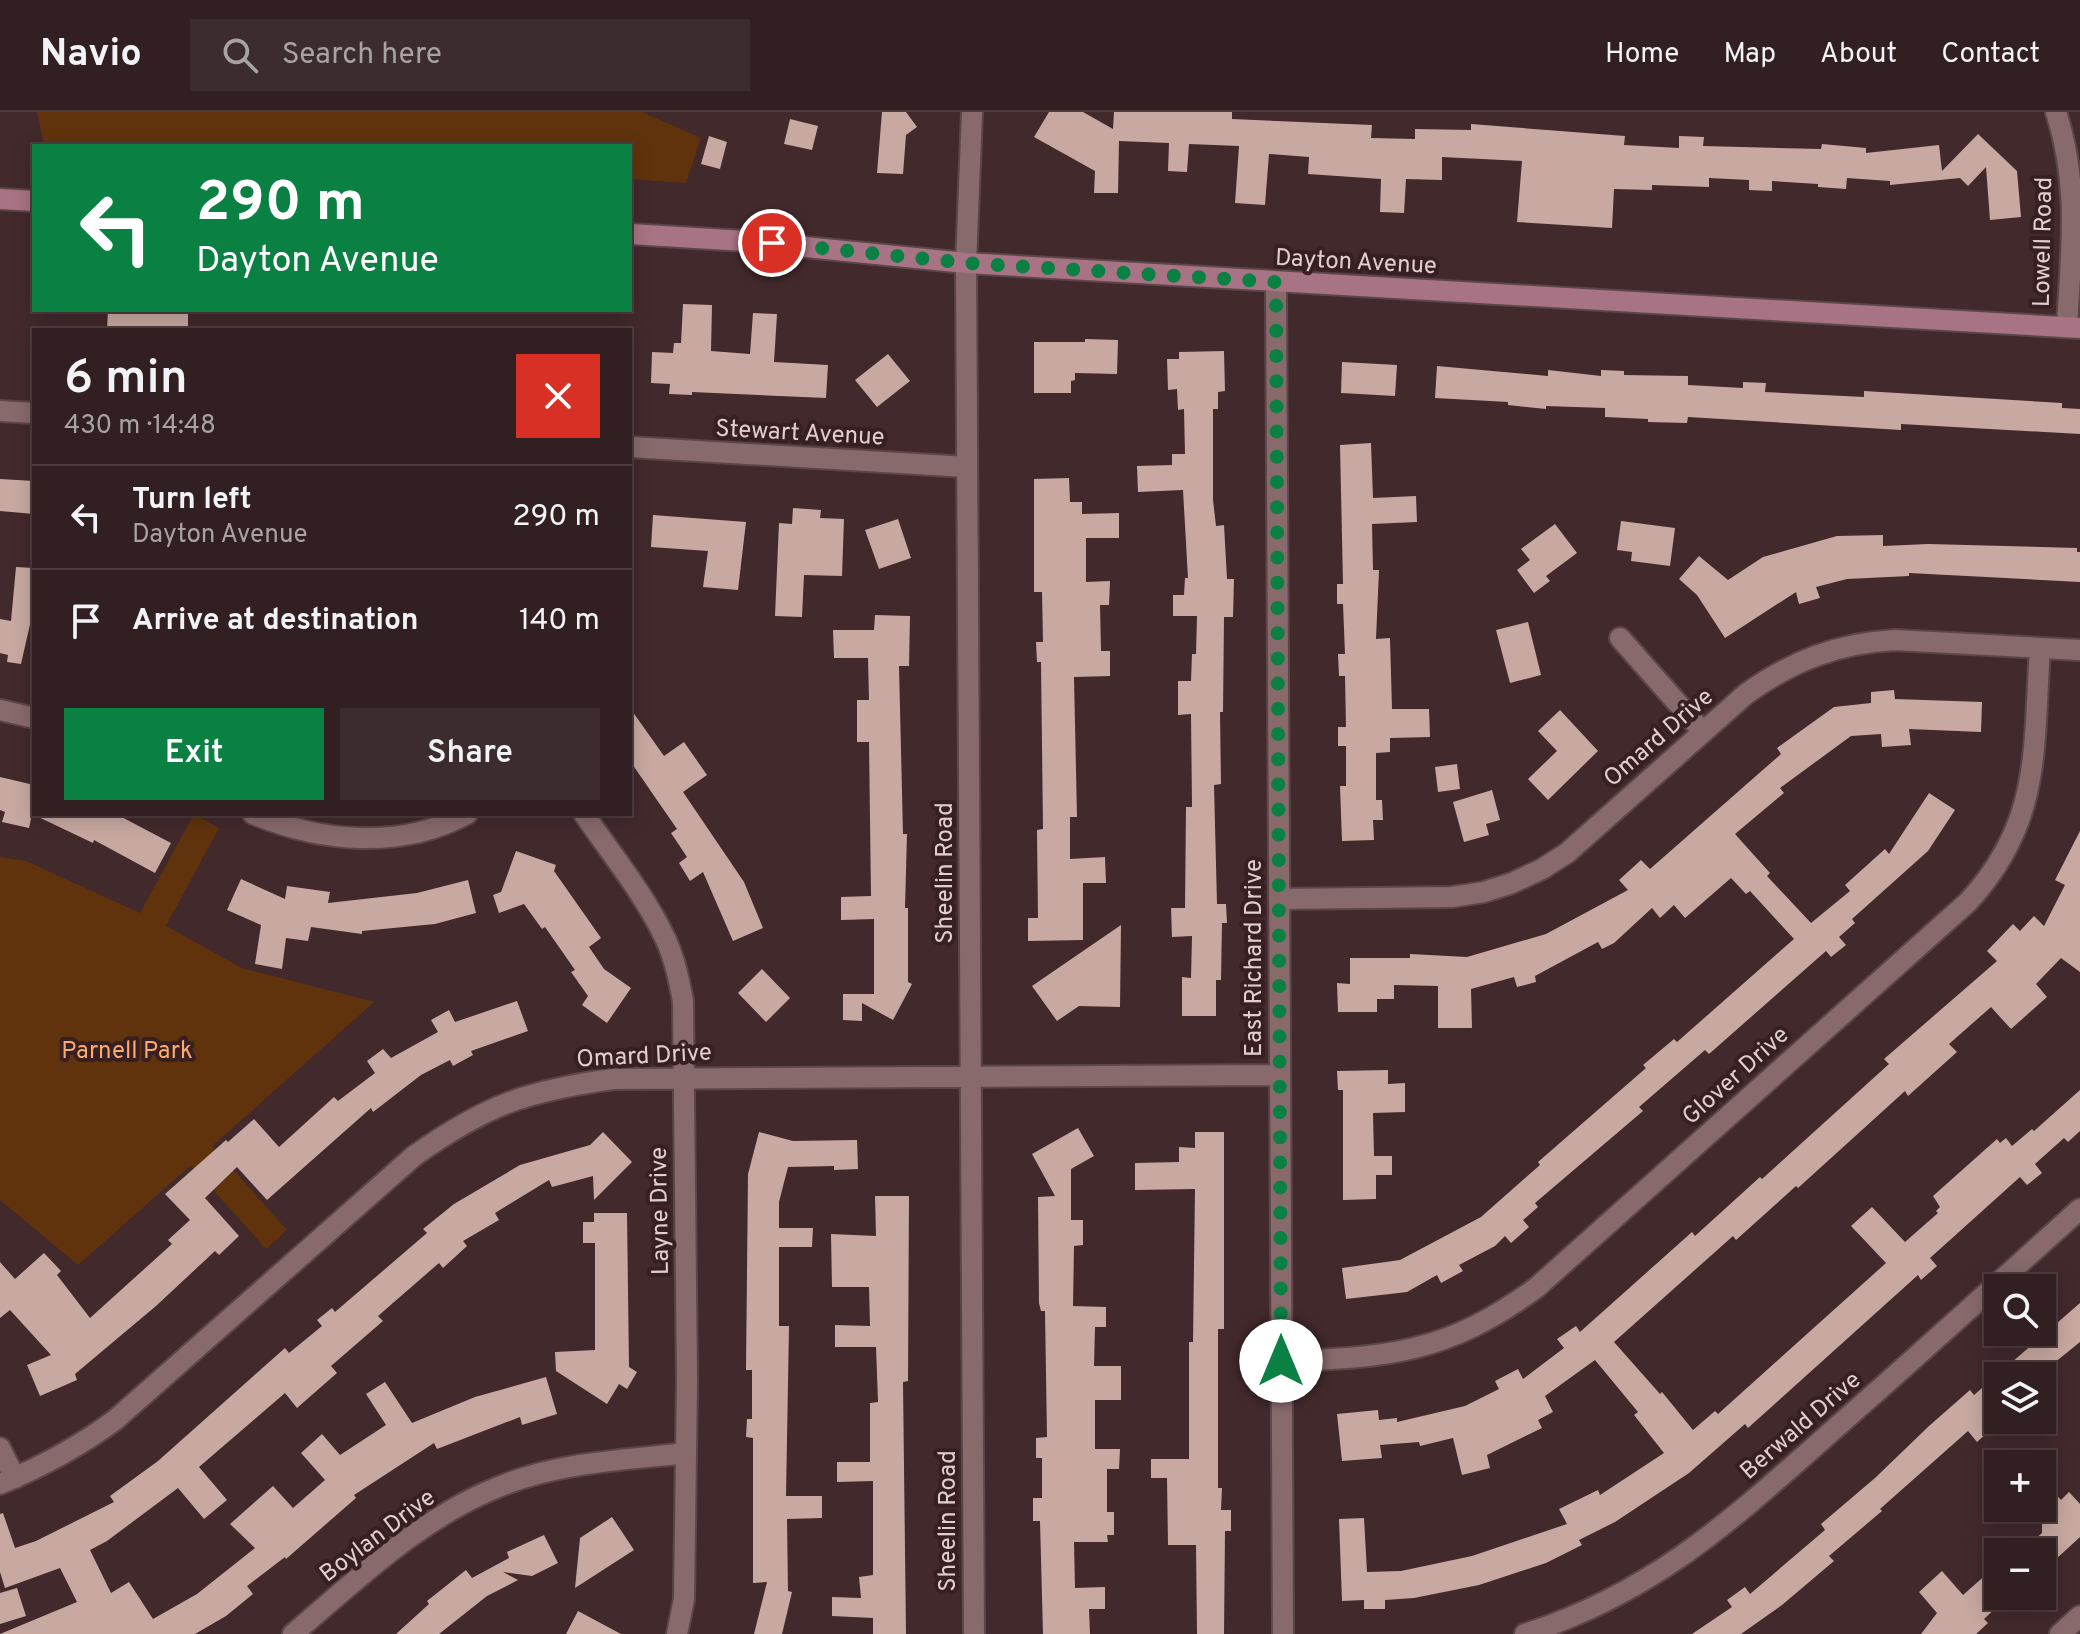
<!DOCTYPE html>
<html lang="en">
<head>
<meta charset="utf-8">
<style>
	:root { --surface:#321f21; --page:#3d2c2e; --text:#f1f3f6; --muted:#a8a2a5; --line:#4d3d3f; --accent:#0b8043 }
	body { margin:0; font-family:Overpass,sans-serif; background:var(--page); color:var(--text); height:100vh; display:flex; flex-direction:column; font-size:30px; white-space:nowrap }
	* { box-sizing:border-box; margin:0 }
	p { font-size:26px; color:var(--muted) }
	.icon { flex:none; width:44px; height:44px; fill:none; stroke:currentColor; stroke-width:2; stroke-linecap:round; stroke-linejoin:round }
	.map { position:relative; flex:1; overflow:hidden }
	.sheet { position:absolute; left:32px; top:216px; width:600px; height:488px; display:flex; flex-direction:column; background:var(--surface); border-radius:0px; box-shadow:0 4px 20px #0003,0 0 0 2px var(--line) }
	.sheet>* { flex:none }
	.guide { position:absolute; left:32px; top:32px; width:600px; height:168px; border-radius:0px; box-shadow:0 4px 20px #0003,0 0 0 2px var(--line); background:#0b8043; color:#fff; overflow:hidden }
	.fabs { position:absolute; left:1984px; top:1162px; display:grid; gap:16px }
	.fabs a { display:grid; place-items:center; width:72px; height:72px; border-radius:0px; background:var(--surface); box-shadow:0 4px 20px #0003,0 0 0 2px var(--line); font-size:40px }
	.pin { position:absolute; display:grid; place-items:center; width:68px; height:68px; color:#fff; margin:-34px; border:4px solid #fff; border-radius:50%; box-shadow:0 2px 8px #0007 }
	.me { position:absolute; width:88px; margin:-44px; rotate:0deg; stroke-linejoin:round; filter:drop-shadow(0 0 6px #0008) }
	.turn { display:flex; align-items:center; gap:28px; height:168px; padding:0 32px; font-size:36px }
	.turn .icon { width:104px; height:104px; stroke-width:2.5 }
	.turn b { display:block; font-size:56px; line-height:68px }
	.round { display:grid; place-items:center; flex:none; width:84px; height:84px; border-radius:0px; background:var(--page) }
	.overview { display:flex; align-items:center; justify-content:space-between; height:136px; padding:0 32px }
	h1 { font-size:48px; font-weight:600; line-height:60px }
	.button { display:flex; gap:16px; margin-top:auto; padding:16px 32px }
	.button a { flex:1; height:92px; border-radius:0px; background:var(--accent); color:#fff; font-size:32px; font-weight:600; line-height:92px; text-align:center }
	.button a+a { background:var(--page); color:var(--text) }
	ul { padding:0; list-style:none }
	li { display:flex; align-items:center; gap:24px; height:104px; padding:0 32px; border-top:2px solid var(--line) }
	li div { flex:1 }
	li b { display:block; font-size:30px }
	li em { font-style:normal }
	header { display:flex; align-items:center; gap:48px; box-sizing:border-box; height:112px; padding:0 40px; background:var(--surface); border-bottom:2px solid var(--line) }
	header strong { font-size:38px }
	nav { display:flex; gap:44px; margin-inline-start:auto; font-size:28px }
	.search { width:560px; height:72px; background:var(--page); display:flex; align-items:center; gap:20px; box-sizing:border-box; padding:0 28px; border-radius:0px; color:var(--muted); font-size:30px }
	.map>svg:first-child { display:block }
	.green { fill:#60330d }
	.building { fill:#c8a9a1 }
	.lines { fill:none; stroke-linecap:round; stroke-linejoin:round }
	.minor-casing { stroke:#5c4649; stroke-width:24 }
	.secondary-casing { stroke:#5c4649; stroke-width:24 }
	.minor { stroke:#886a6c; stroke-width:20 }
	.secondary { stroke:#a87384; stroke-width:20 }
	.route { stroke:#0b8043; stroke-width:14; stroke-dasharray:0 25.2 }
	.labels { text-anchor:middle; stroke-width:8; stroke-linejoin:round; paint-order:stroke }
	.street-label { font-size:24px; fill:#e0cfd0; stroke:#381f22 }
	.park-label { font-size:24px; fill:#fdaa6d; stroke:#381f22 }
</style>
</head>
<body>
<header>
<strong>Navio</strong>
<div class="search"><svg class="icon" aria-label="search" viewBox="0 0 24 24"><circle cx="10" cy="10" r="6"/><path d="M15 15l6 6"/></svg>Search here</div>
<nav><a>Home</a><a>Map</a><a>About</a><a>Contact</a></nav>
</header>
<div class="map">
<svg width="2080" height="1522" viewBox="0 0 2080 1522">
	<rect width="100%" height="100%" fill="#42292c"/>
	<path class="green" d="M37,0h605l59,26 -15,45 -56,-4v-33h-586z
		M194,702l25,14 -53,98 76,42 132,34 -162,144 75,84 -21,19 -75,-84 -113,100 -78,-65v-343l26,4 114,52z"/>
	<path class="building" d="M882,0h24l11,15 -11,8 -3,39 -26,-1z
		M1049,0h34l30,17 1,-17h118v7l140,6 -1,13 44,1v-10l56,1v-6l154,12 -1,9 55,3v-12l25,1 -1,9 118,3 1,-5 44,4v5l73,-8 3,26 36,-37 39,37 4,46 -31,3 -4,-53 -18,19 -8,-8 -70,7v-4l-43,-3 -1,11 -28,-2v-3l-46,-3v10l-23,-1v-10l-40,-2v9l-57,-2v5l-38,-1 -2,39 -95,-6 5,-61 -80,-4v23l-36,-1 -2,34 -24,-1 1,-33 -73,-5 1,-17 -40,-3 -4,51 -30,-2 4,-57 -50,-2 -2,28 -19,-1 1,-28 -50,-2 -1,52h-24l1,-22 -61,-34z
		M790,7l28,7 -6,24 -28,-6z
		M709,24l18,6 -7,27 -19,-5z
		M683,192l29,1 -1,46 39,3 3,-41 24,1 -3,48 54,3 -2,33 -134,-6v3l-23,-1 1,-10 -19,-1 1,-31 21,1 1,-10h7z
		M108,198h53v2l27,2v16h-81z
		M1085,227l33,1 -1,34 -42,-1v7l-4,1v12h-37v-51h51z
		M1224,239l1,40 -7,1v17h-5v91l3,26 8,-1 3,54h7l-1,38h-9l-1,95h-3l1,72 -7,1 3,119h9l1,19h-5l-1,57h-5v36h-34v-39l9,1 1,-42 -20,1 -1,-29h14l1,-101h6l-1,-93 -13,1v-34h13l1,-27h4l1,-38h-24v-21h11l1,-17h3l-5,-88 -45,2 -1,-26 35,-1v-11h13l-1,-45 -6,1 -1,-21 -9,1 -1,-31h12v-7z
		M888,242l22,27 -33,26 -22,-27z
		M1342,250l55,3 -2,31 -54,-3z
		M1437,254l111,10v-6l53,6v-6l23,1v4l64,1v9l55,3v-6l23,1 -1,9 99,5v-6l198,12v5l18,1v25l-179,-10v6l-213,-13 -1,6 -39,-1v-3l-43,-2v-9l-59,-2v3l-38,-4v-3l-73,-4z
		M1371,331l2,55 43,-2 1,26 -45,2 1,46h6l-3,69 14,-1 2,71h37l1,28 -40,1v14l-14,1v47h6l1,20h-10l1,20 -32,1 -2,-55h6v-40h-8v-19h8l-1,-51h-6l-1,-22h7l-2,-50h-6v-20h6l-3,-139z
		M1069,366l1,24h12v12l37,-1v25h-33v44l24,-1 -1,24h-9l1,46h9v25l-36,1 3,140h-7v42l35,-2 1,26h-23v57l-55,1v-23h10l-1,-88 6,-1 -2,-167h-4l-1,-20h7l-1,-50h-8v-113z
		M0,367l34,2v33l-34,-3z
		M793,396l28,2 -1,8 24,1 -2,57 -38,-1 -2,42 -27,-1 4,-93 13,1z
		M653,403l93,7 -8,68 -35,-3 5,-36 -57,-4z
		M898,407l13,39 -32,11 -14,-39z
		M1621,409l54,7 -5,38 -39,-5 1,-9 -15,-2z
		M1555,412l22,29 -31,23 4,5 -16,12 -17,-23 13,-10 -9,-11z
		M1883,423v11l45,-2 149,4v4h3v30l-171,-9v3l-62,3 -31,8 4,11 -21,6 -3,-12 -71,46 -28,-43 -18,-16 20,-23 29,24 35,-23 74,-21z
		M16,455l18,1v39l-13,57 -14,-2 1,-7 -8,-2v-34l11,2z
		M875,503l35,1 -1,50h-10l4,168h4l-2,74h3v74l4,2 -19,36 -31,-17v18l-19,-1v-26h31v-75l-33,1v-23l30,-1 -2,-154h-12v-42h12l-1,-42h-34l-1,-28h41z
		M1528,510l13,53 -31,8 -14,-53z
		M1894,578l1,9 87,3 -1,30 -72,-3 2,16 -29,2 -1,-13 -30,2 -71,52 4,5 -49,41 35,39 -3,3 44,47 39,-32 -5,-6 40,-36 4,5 40,-61 26,17 -27,41 -76,68 3,4 -16,14 7,8 -15,12 -5,-6 -117,103 -4,-4 -66,57 4,4 -108,92 3,4 -15,13 6,7 -18,16 -6,-7 -10,10 -36,19 4,6 -22,12 -4,-8 -30,17 -61,7 -4,-31 58,-8 81,-43 59,-52 -2,-3 108,-94 -3,-3 31,-26 3,3 117,-103 -44,-48 -4,3 -15,-16 -46,40 -11,-13 -14,13 -8,-10 -38,35 -12,6 -4,-7 -63,34 1,6 -19,5 -3,-10 -43,12 1,39h-34v-42l-44,-1v14h-17v13h-39l-1,-29 13,1v-26h60v-4l57,3 79,-23 82,-44 -9,-10 22,-20 9,9 131,-115 -4,-6 57,-41 37,-4v-11z
		M630,596l34,48 20,-14 23,33 -24,17 61,90 19,46 -30,13 -30,-69 -13,9 -11,-18 8,-6 -16,-24 6,-4 -47,-68z
		M1560,598l38,41 -50,49 -20,-21 29,-28 -19,-20z
		M1457,652l3,25 -22,3 -3,-25z
		M0,665l34,8 -1,29h83l55,29 -16,30 -61,-33 -1,3 -61,-29 -3,14 -27,-6 3,-10 -5,-2z
		M1492,678l8,30 -14,4 3,11 -25,7 -11,-40z
		M2080,719v141l-19,-14 -25,26 11,13 -36,32 -20,-22 -42,37 8,8 -49,44 -3,-5 -107,97 -2,-2 -60,54 -3,-4 -119,106 46,52 2,-2 31,38 22,-19 3,3 168,-151 -35,-37 21,-19 33,35 33,-29 -2,-2 4,-4 -7,-11 64,-57 3,4 6,-5 6,8 20,-17 2,2 46,-41v41l-12,11 -4,-4 -29,26 7,9 -15,12 -7,-8 -90,81 7,8 -16,14 -3,-5 -170,153 -3,-4 -56,49 -74,49 -36,18 3,5 -36,18 -67,22 -65,13 -29,2v9h-21v-9l-22,1 -3,-82 25,-1 3,54 34,-1 71,-15 95,-32 -8,-15 39,-19 2,5 64,-42 -30,-38 4,-3 -43,-52 -50,36 8,16 -15,8 4,8 -55,27 3,13 -28,7 -9,-37 -33,8 -1,-4 -39,3 2,13 -40,3 -5,-47 41,-4 1,10 18,-2v4l68,-16 34,-17 -4,-8 23,-12 5,10 41,-31 -7,-9 19,-13 4,6 112,-100 3,4 65,-59 2,2 127,-115 -5,-5 113,-98 -10,-10 26,-27 7,7 14,-15 10,10 21,-41 -10,-5z
		M516,739l40,14 -2,6 47,67 -12,9 15,22 27,19 -24,35 -25,-18 6,-9 -17,-24 4,-2 -30,-43 -3,2 -18,-25 -25,9 -6,-18 8,-3z
		M241,767l44,20 2,-13 43,6 -2,11 89,-10 51,-13 8,33 -41,11 -73,7v3l-51,-7 -3,14 -22,-3 -4,31 -27,-5 6,-39 -34,-15z
		M1121,813l-1,82 -41,-1 -22,15 -25,-35z
		M762,857l28,29 -24,24 -28,-29z
		M517,889l11,30 -57,20 2,4 -20,11 -3,-6 -29,15 -48,37 -2,-4 -104,92 -30,-33 -32,31 34,38 -20,19 -4,-4 -59,55 -81,68 2,6 -37,16 -13,-31 24,-10 -41,-45 -10,8v-56l15,17 29,-26 17,18 -4,4 33,43 82,-74 -4,-4 22,-20 -25,-26 61,-54 2,2 26,-23 25,28 55,-50 4,4 37,-28 -8,-12 16,-12 8,9 47,-26 -7,-12 18,-10 6,12z
		M1388,958v14l17,-1v29l-32,1 1,43h18v19h-16v24l-33,1v-110h-5l-1,-19z
		M1078,1016l16,28 -23,13v51h12v25l-9,1 -1,60 33,1v20h-11l-1,39h27v34h-26v49h25l-1,20h-12v43h7v23h-7l1,7h-34l1,46 30,-1v22h-16l1,25h-47l-3,-113h-7v-23h9v-40h-6v-20l11,-1 -2,-126h-4l-2,-8 -1,-106 17,-1 -23,-42z
		M603,1020l29,30 -38,38 -1,-24 -41,11 -3,-7 -54,33 4,7 -36,21 4,5 -24,22 -4,-5 -61,53 5,5 -52,45 6,7 -40,35 -12,-15 -86,74 28,33 -23,19 -26,-31 -71,53 -17,9 21,43 18,-11 24,37 44,-25 58,-46 -25,-24 43,-38 20,22 32,-28 -24,-27 21,-19 18,21 46,-30 -20,-31 19,-12 27,41 63,-26 71,-20 11,37 -35,11 -2,-8 -83,32 -3,-6 -80,52 2,3 -70,61 -1,-2 -38,29 6,8 -27,22 -31,18h-195l77,-32 -17,-34 -55,20 -5,-16v-58l3,-1 12,35 21,-7 78,-39 -4,-6 48,-35 127,-113 4,5 33,-27 -5,-6 15,-12 3,4 92,-79 -4,-4 31,-25 66,-39 70,-20z
		M759,1020l34,9 64,-1 1,29 -24,1v-4l-46,1 -9,35v26h34l-1,19h-33v79h10l-3,170h36v22l-35,1 1,72 4,1 -10,42h-28l13,-52 -14,1v-145l-7,-1 1,-18h5v-49h-6l2,-196z
		M1195,1020h29v197h-6v159h4l-1,22h10v21h-6l-1,103h-27l-1,-89h-28l-1,-67h-16v-19h38v-117h4l2,-153 -60,1v-27l44,-1v-15l16,1z
		M875,1084h34l-1,185 -5,1 3,252h-33v-16l-41,-2v-19l29,1 -2,-21 14,-2v-94l-36,1v-20h33v-59l8,-1 -2,-55h-41v-22l35,1 -1,-39h-37l-1,-53 45,2z
		M594,1101h33l2,154 8,5 -10,17 -8,-5 -12,20 -51,-33 -1,-19 40,-2v-107h-12v-21h11z
		M2080,1191v39l-42,34h-40v47l-21,19 -9,-11 -88,78 2,2 -53,45 5,5 -52,44 -41,29h-49l40,-27 -5,-7 18,-13 5,7 75,-64 -4,-6 54,-46 54,-52 41,-36 4,5z
		M2042,1367l19,21 8,-8 11,12v33l-38,35v-20h-22l22,-19z
		M612,1405l22,33 -59,38 5,-50z
		M544,1423l14,28 -26,13 -29,-4 15,8 -31,16 -48,38h-43l33,-30 -2,-3 39,-31 6,8 37,-20 -2,-6z
		M1998,1452v42l-14,13 4,4 -12,11h-55l16,-21 -18,-21 23,-21 21,24z
		M17,1476l9,28 -26,8v-31z
		M578,1499l43,23h-55z"/>
	<g class="lines">
		<g class="minor-casing">
			<path id="minor" d="M972,0l-6,151 8,1371
				M2056,0c24,75 15,138 11,215
				M1276,170l7,1352
				M0,299l34,2
				M630,335l337,20
				M1620,526l83,94
				M0,598l34,8
				M253,702c68,28 147,36 214,0
				M584,702c28,41 61,81 82,126 9,20 13,40 17,61l4,380 -3,218 -7,35
				M1279,787l173,-2 32,-5 28,-9 30,-14 25,-16 179,-159c46,-33 92,-51 149,-54l185,10
				M1281,1249c107,-3 166,-8 255,-73l432,-386c74,-80 65,-153 72,-254
				M0,1336l15,30
				M0,1372c41,-17 80,-38 115,-64l299,-264c72,-51 112,-65 199,-77l667,-4
				M293,1522c67,-57 130,-119 213,-150 57,-22 120,-24 180,-31
				M1525,1522c134,-43 213,-120 315,-210 81,-71 160,-143 240,-215
				M2060,1522l20,-18"/>
		</g>
		<g class="secondary-casing">
			<path id="secondary" d="M0,87l34,2
				M630,122l115,7 221,22 1114,65"/>
		</g>
		<use href="#minor" class="minor"/>
		<use href="#secondary" class="secondary"/>
	</g>
	<g class="lines">
		<path class="route" d="M772,131l194,20 310,19 5,1079"/>
	</g>
	<g class="labels">
		<g class="street-label">
			<text transform="translate(2042 130) rotate(-89)" y="8">Lowell Road</text>
			<text transform="translate(1356 149) rotate(3)" y="8">Dayton Avenue</text>
			<text transform="translate(800 320) rotate(3)" y="8">Stewart Avenue</text>
			<text transform="translate(1658 625) rotate(-41)" y="8">Omard Drive</text>
			<text transform="translate(944 761) rotate(-90)" y="8">Sheelin Road</text>
			<text transform="translate(1253 846) rotate(-90)" y="8">East Richard Drive</text>
			<text transform="translate(644 943) rotate(-3)" y="8">Omard Drive</text>
			<text transform="translate(1735 963) rotate(-42)" y="8">Glover Drive</text>
			<text transform="translate(659 1099) rotate(-91)" y="8">Layne Drive</text>
			<text transform="translate(1800 1313) rotate(-41)" y="8">Berwald Drive</text>
			<text transform="translate(947 1409) rotate(-90)" y="8">Sheelin Road</text>
			<text transform="translate(377 1423) rotate(-37)" y="8">Boylan Drive</text>
		</g>
		<g class="park-label">
			<text x="127" y="946">Parnell Park</text>
		</g>
	</g>
</svg>
<div class="fabs">
<a><svg class="icon" aria-label="search" viewBox="0 0 24 24"><circle cx="10" cy="10" r="6"/><path d="M15 15l6 6"/></svg></a>
<a><svg class="icon" aria-label="layers" viewBox="0 0 24 24"><path d="M12 4l9 5-9 5-9-5zM3 14l9 5 9-5"/></svg></a>
<a>+</a>
<a>−</a>
</div>
<div class="pin" style="left:772px;top:131px;background:#d93025"><svg class="icon" aria-label="arrive" viewBox="0 0 24 24"><path d="M6 21V4h12l-3 4 3 4H6"/></svg></div>
<svg class="me" style="left:1281px;top:1249px" viewBox="-20 -20 40 40"><circle r="19" fill="#fff"/><path d="M0-13L10 11 0 6-10 11z" fill="#0b8043"/></svg>
<div class="guide">
<div class="turn"><svg class="icon" aria-label="left" viewBox="0 0 24 24"><path d="M17 20v-9H6M10 6l-5 5 5 5"/></svg><div><b>290 m</b>Dayton Avenue</div></div>
</div>
<section class="sheet">
<div class="overview"><div><h1>6 min</h1><p>430 m · 14:48</p></div><a class="round" style="background:#d93025;color:#fff"><svg class="icon" aria-label="close" viewBox="0 0 24 24"><path d="M6 6l12 12M18 6L6 18"/></svg></a></div>
<ul>
<li><svg class="icon" aria-label="left" viewBox="0 0 24 24"><path d="M17 20v-9H6M10 6l-5 5 5 5"/></svg><div><b>Turn left</b><p>Dayton Avenue</p></div><em>290 m</em></li>
<li><svg class="icon" aria-label="arrive" viewBox="0 0 24 24"><path d="M6 21V4h12l-3 4 3 4H6"/></svg><div><b>Arrive at destination</b></div><em>140 m</em></li>
</ul>
<div class="button"><a>Exit</a><a>Share</a></div>
</section>
</div>
</body>
</html>
